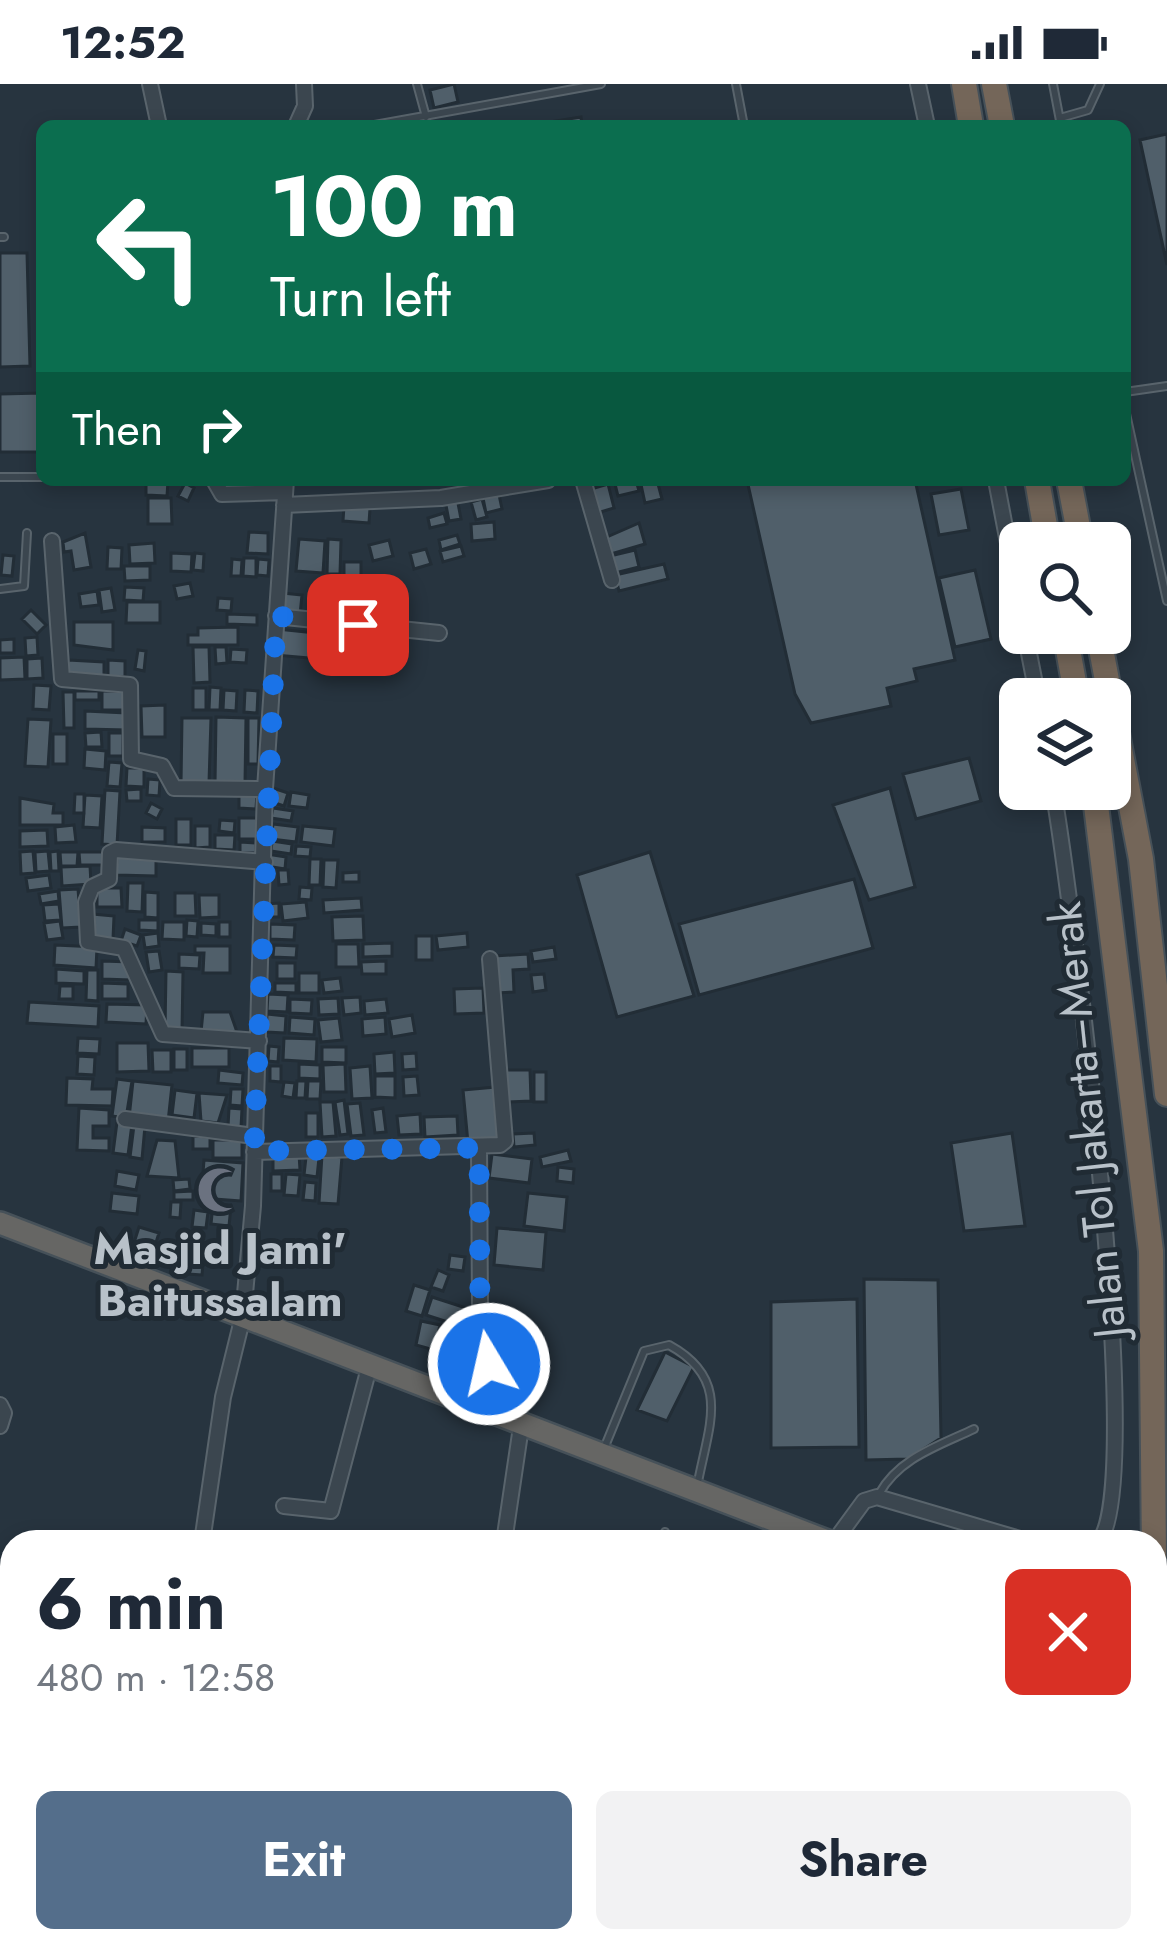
<!DOCTYPE html>
<html lang="en">
<head>
<meta charset="utf-8">
<style>
	:root { --surface:#fff; --page:#f2f2f3; --text:#1f2937; --muted:#747a83; --accent:#546e8b }
	body { margin:0; font-family:Jost,sans-serif; background:var(--page); color:var(--text); height:100vh; display:flex; flex-direction:column; font-size:45px; white-space:nowrap }
	* { box-sizing:border-box; margin:0 }
	p { font-size:39px; color:var(--muted) }
	.icon { flex:none; width:66px; height:66px; fill:none; stroke:currentColor; stroke-width:2; stroke-linecap:round; stroke-linejoin:round }
	.map { position:relative; flex:1; overflow:hidden }
	.side { position:absolute; left:0px; top:1446px; width:1167px; height:423px; display:flex; flex-direction:column; background:var(--surface); border-radius:36px 36px 0 0; box-shadow:0 6px 18px #0003 }
	.side>* { flex:none }
	.top-card { position:absolute; left:36px; top:36px; width:1095px; height:366px; border-radius:18px; box-shadow:0 6px 18px #0003; background:#0b6e4f; color:#fff; overflow:hidden }
	.buttons { position:absolute; left:999px; top:438px; display:grid; gap:24px }
	.buttons a { display:grid; place-items:center; width:132px; height:132px; border-radius:18px; background:var(--surface); box-shadow:0 6px 18px #0003; font-size:60px }
	.pin { position:absolute; display:grid; place-items:center; width:102px; height:102px; color:#fff; margin:-51px; border-radius:24px; box-shadow:0 6px 18px #0006 }
	.me { position:absolute; width:132px; margin:-66px; rotate:351deg; stroke-linejoin:round; filter:drop-shadow(0 0 9px #0008) }
	.turn { display:flex; align-items:center; gap:42px; height:252px; padding:0 36px; font-size:54px }
	.turn .icon { width:156px; height:156px; stroke-width:2.5 }
	.turn b { display:block; font-size:84px; line-height:102px }
	.then { display:flex; align-items:center; height:114px; padding:0 36px; background:#0003; gap:24px; font-size:45px }
	.round { display:grid; place-items:center; flex:none; width:126px; height:126px; border-radius:18px; background:var(--page) }
	.overview { display:flex; align-items:center; justify-content:space-between; height:204px; padding:0 36px }
	h1 { font-size:72px; font-weight:700; line-height:90px }
	.primary-button { display:flex; gap:24px; margin-top:auto; padding:24px 36px }
	.primary-button a { flex:1; height:138px; border-radius:18px; background:var(--accent); color:#fff; font-size:48px; font-weight:700; line-height:138px; text-align:center }
	.primary-button a+a { background:var(--page); color:var(--text) }
	.status { display:flex; justify-content:space-between; align-items:center; height:84px; padding:0 60px; background:var(--surface); direction:ltr }
	.status svg { height:33px; fill:currentColor }
	.map>svg:first-child { display:block }
	.building { fill:#505f6a; stroke:#222d36; stroke-width:3 }
	.lines { fill:none; stroke-linecap:round; stroke-linejoin:round }
	.service-casing { stroke:#59646c; stroke-width:10 }
	.minor-casing { stroke:#59646c; stroke-width:18 }
	.trunk-casing { stroke:#465159; stroke-width:26 }
	.motorway-casing { stroke:#465159; stroke-width:28 }
	.service { stroke:#3b464f; stroke-width:6 }
	.minor { stroke:#3b464f; stroke-width:14 }
	.trunk { stroke:#666664; stroke-width:21 }
	.motorway { stroke:#746659; stroke-width:24 }
	.route { stroke:#1a73e8; stroke-width:21; stroke-dasharray:0 37.8 }
	.labels { text-anchor:middle; stroke-width:10; stroke-linejoin:round; paint-order:stroke }
	.street-label { font-size:45px; fill:#b8c1c9; stroke:#202b34 }
	.poi-label { font-size:45px; font-weight:bold; fill:#b8c1c9; stroke:#202b34 }
</style>
</head>
<body>
<div class="status"><b>12:52</b><svg viewBox="0 0 49 12"><path d="M0 12V9h3v3zM5 12V6h3v6zM10 12V3h3v9zM15 12V0h3v12zM26 1h20v11H26zM47 4h2v5h-2z"/></svg></div>
<div class="map">
<svg width="1167" height="1868" viewBox="0 0 1167 1868">
	<rect width="100%" height="100%" fill="#27343f"/>
	<path class="building" d="M454,0l4,18 -24,6 -4,-18z
		M581,33l1,9h-57z
		M1167,50v131l-27,-125z
		M0,169h27l3,113 -30,1z
		M42,309v59h-42v-58z
		M146,396l22,1 -1,15 -21,-1z
		M614,396h22l3,11 -21,5z
		M640,396h17l5,19 -17,4z
		M747,396h168l40,180 -41,9 3,12 -30,7 4,18 -80,17 -16,-29z
		M185,399l9,5 -6,13 -10,-5z
		M608,400l6,24 -17,5 -6,-24z
		M961,405l8,41 -30,5 -8,-41z
		M498,406l4,19 -16,4 -4,-20z
		M148,414h23l1,26h-24z
		M457,414l4,21 -12,2 -4,-21z
		M482,415l5,18 -11,3 -5,-18z
		M344,422l26,2 -1,15 -26,-2z
		M444,429l3,11 -17,4 -2,-10z
		M494,438l1,17 -23,2 -1,-17z
		M639,439l6,21 -34,10 -4,-17z
		M249,448l19,1v21l-21,-1z
		M85,449l6,34 -17,3 -3,-19 -7,1 -1,-10z
		M457,451l3,9 -19,6 -2,-10z
		M299,455l26,2 -2,32 -27,-2z
		M328,455l13,1 -1,34h-13z
		M389,456l4,16 -20,5 -4,-16z
		M154,459l1,20 -25,1 -1,-19z
		M461,462l3,10 -21,6 -3,-11z
		M108,463l14,1 -1,21h-14z
		M426,465l5,15 -17,5 -4,-16z
		M635,466l4,17 -24,6 -5,-17z
		M171,469l21,1 -1,18 -20,-1z
		M195,469l9,1 -1,17 -10,-1z
		M3,471l11,1 -2,20 -11,-1z
		M244,474h12v19l-13,-1z
		M232,475l10,1 -1,16h-10z
		M258,475l11,1 -1,16 -11,-1z
		M344,478h17v24h-17z
		M664,480l4,15 -49,12 -4,-16z
		M124,482h26v14l-25,1z
		M975,486l16,69 -36,8 -16,-69z
		M341,492l2,23 -17,2 -3,-23z
		M190,499l3,13 -16,3 -3,-13z
		M125,503l19,1 -1,13 -19,-1z
		M111,504l4,22 -13,2 -3,-22z
		M97,507l2,14 -18,2 -2,-13z
		M282,509l20,2 -2,20 -20,-2z
		M218,514l14,1 -1,12 -14,-1z
		M127,518h33v21h-34z
		M31,526l15,15 -9,9 -15,-15z
		M227,530l30,1v10l-30,-1z
		M74,538h39v28l-39,-5z
		M238,543v18h-50v-10h10v-7z
		M277,545l68,7 -2,25 -68,-6z
		M37,553l1,18 -12,1 -1,-18z
		M348,553l26,3 -2,23 -26,-2z
		M14,555v14h-14v-13z
		M193,563h16l1,35 -16,1z
		M215,563h11l1,16 -11,1z
		M231,565l16,1 -1,13 -16,-1z
		M138,566l8,1 -2,20 -9,-2z
		M24,573l1,22 -25,1v-22z
		M42,574l1,20 -16,1v-20z
		M68,576l36,2v16l-37,-1z
		M108,576l17,1v16h-17z
		M34,601l17,1 -2,24 -16,-1z
		M210,603l11,1 -1,22h-11z
		M193,604h13v22h-13z
		M224,606l13,1 -1,20 -13,-1z
		M245,606l13,1 -1,22 -13,-1z
		M75,607h24v9h-24z
		M102,607h26v19h-26z
		M63,608h11v36h-10z
		M165,621v32h-23l-1,-31z
		M85,627l42,2v17l-42,-1z
		M216,633l30,1 -1,66h-30z
		M182,634h29l-2,65h-28z
		M248,634h11l-1,46h-10z
		M28,635l23,1 -3,47 -23,-1z
		M101,648l1,15h-16l-1,-14z
		M109,649h14v23h-14z
		M53,650h14v30h-14z
		M85,665l21,2 -1,19 -21,-2z
		M969,674l12,43 -65,18 -13,-45z
		M109,678l13,1 -2,24 -13,-1z
		M127,684h17v19l-18,-1z
		M148,695l12,1 -1,16 -12,-1z
		M273,704l15,5 -4,13 -15,-5z
		M890,704l25,99 -46,13 -36,-95z
		M141,705v12h-14l-1,-11z
		M105,706l15,1 -3,54 -15,-1z
		M239,708l18,1 -1,16 -17,-1z
		M291,708l18,3 -2,13 -18,-2z
		M75,710h9v19h-10z
		M85,711l17,1 -2,32 -17,-1z
		M20,714l34,6 -1,9h10v12h-43z
		M151,719l11,6 -5,10 -11,-6z
		M273,724l20,3 -2,10 -20,-3z
		M239,734h18l1,21h-19z
		M176,735h15v26h-15z
		M220,736l15,1 -1,12 -15,-2z
		M273,740l25,3 -2,15 -25,-3z
		M74,741l2,17 -20,1 -1,-16z
		M195,742h15v21l-15,1z
		M303,742l32,3 -2,17 -32,-4z
		M142,743l23,1v14h-23z
		M47,746l1,16 -28,1v-16z
		M215,751h20l-1,15 -19,-1z
		M272,757l20,3 -1,10 -20,-3z
		M240,758l16,1v10h-16z
		M296,762l15,1 -1,10 -15,-1z
		M33,767l2,22 -14,1 -1,-22z
		M48,767l2,20 -14,1 -1,-20z
		M58,767l1,20h-8l-1,-19z
		M60,768h18l-1,14h-16z
		M79,768h26l1,13h-26z
		M650,768l44,144 -77,21 -40,-142z
		M267,770l19,3 -1,12 -19,-3z
		M117,771l39,1v20l-40,-1z
		M310,775h11l-1,26h-11z
		M324,776h14l-2,28 -13,-1z
		M90,782l1,18 -29,2 -1,-19z
		M278,786h10l1,14 -10,1z
		M359,788v10h-16v-9z
		M49,791l2,13 -23,3 -2,-13z
		M854,795l19,69 -174,47 -20,-71z
		M128,799h15l-1,29 -15,-1z
		M300,803l12,1 -1,12 -12,-1z
		M97,804h24l1,19h-25z
		M78,805l3,38 -19,1 -3,-38z
		M58,807l1,10 -18,3 -2,-10z
		M145,808l13,1v25l-13,-1z
		M175,809h20l1,23h-21z
		M199,811h20v22l-19,1z
		M361,814l1,12 -38,3 -1,-13z
		M306,818l2,16 -25,3 -2,-17z
		M279,819v14h-13v-13z
		M59,820l2,16 -16,1 -2,-16z
		M92,830l22,2 -1,23 -23,-2z
		M363,832l1,24 -31,1 -1,-24z
		M139,836h19v11l-19,-1z
		M187,836l11,1 -1,16 -11,-1z
		M60,837l3,17 -16,2 -3,-17z
		M163,838h21v18l-22,-1z
		M219,838h11v15h-11z
		M201,839l15,1v12l-15,-1z
		M270,840l25,1 -1,15 -24,-1z
		M125,845l16,6 -4,11 -16,-5z
		M158,849l1,13 -14,2 -2,-13z
		M467,849l1,14 -30,3 -2,-14z
		M416,852h16v24h-16z
		M392,859v13l-29,1v-13z
		M336,860h22l1,23h-23z
		M55,861l42,2 -1,21 -42,-3z
		M274,861l23,1 -1,12 -23,-1z
		M195,862h35v27h-27l1,-20h-9z
		M554,863l2,12 -23,3 -2,-11z
		M159,867l3,19 -13,2 -3,-20z
		M179,870l21,1 -1,14 -20,-1z
		M528,870l1,15 -16,1 1,22 -18,1 -2,-37z
		M102,877l29,1v18l-29,-1z
		M386,877v13h-24l-1,-12z
		M277,879h18v16h-18z
		M56,885l28,2v13l-28,-1z
		M87,886h11v31l-12,-1z
		M166,887l17,1 -1,59 -17,-1z
		M299,889h20v20h-20z
		M544,890l2,16 -13,2 -2,-17z
		M340,894l2,13 -18,2 -2,-13z
		M102,899l26,1v15h-26z
		M275,899h21v10l-21,-1z
		M60,902h13v13h-14z
		M483,904l1,25 -29,1 -1,-25z
		M268,910l20,1 -1,17 -20,-1z
		M360,913l1,16 -17,2 -2,-17z
		M338,914l1,16 -20,1 -1,-16z
		M290,915l22,1 -1,14 -21,-1z
		M386,915l2,14 -23,2 -1,-14z
		M29,918l70,4 -1,21 -71,-4z
		M107,920l40,1 -1,19 -40,-2z
		M203,928h27l7,20h-36z
		M267,930l19,2 -1,17 -19,-1z
		M412,931l3,18 -23,4 -3,-18z
		M290,933l25,2 -1,16 -25,-2z
		M385,933l1,17 -23,2 -1,-17z
		M339,934l3,22 -21,2 -3,-22z
		M78,954l22,1 -1,15 -22,-1z
		M284,954l33,1 -1,23 -33,-2z
		M117,959h31l1,28 -32,1z
		M269,962l10,1 -1,15 -10,-1z
		M322,963h24v16l-24,-1z
		M192,964h37v19h-37z
		M174,965h13v21h-13z
		M152,966h19v22h-18z
		M394,968l1,21 -20,1 -1,-20z
		M416,969l1,16 -14,1 -1,-16z
		M78,972l17,1 -1,18 -17,-1z
		M299,980l21,1v14l-21,-1z
		M345,980l1,28h-22l-1,-27z
		M270,982h11v16l-11,-1z
		M370,982l2,32 -20,1 -2,-31z
		M219,986l24,3 -1,12 -24,-2z
		M505,986h25l1,31 -25,1z
		M534,988h12v30h-12z
		M375,992h20v22l-20,-1z
		M417,992l2,19 -15,1 -1,-19z
		M67,994l26,1 -1,10h21l-1,17 -46,-1z
		M117,995l15,2 -6,37 -14,-2z
		M133,997l39,4 -4,37 -39,-4z
		M297,997h9l-1,17h-9z
		M308,997h13l-1,18h-13z
		M284,998l11,1 -2,15 -11,-2z
		M496,1003l5,53 -33,3 -5,-53z
		M231,1005h12l-1,17 -12,-1z
		M175,1006l22,3 -3,25 -22,-3z
		M199,1009l28,2 -9,28 -17,-2z
		M344,1016l4,34 -8,1 -5,-33z
		M320,1018h13l3,34 -14,1z
		M360,1019l4,32 -13,1 -4,-32z
		M79,1024l30,2v16h-16v12h16v13l-32,-1z
		M229,1024l13,1 -1,18h-13z
		M383,1024l3,24 -11,1 -3,-23z
		M306,1029h12v24h-12z
		M420,1030l1,20 -22,1 -2,-19z
		M457,1032l1,19 -33,2 -1,-20z
		M117,1038l15,2 -4,31 -15,-2z
		M134,1041l11,1 -3,33 -12,-2z
		M534,1049l1,12 -21,2 -1,-13z
		M1012,1049l13,93 -61,5 -13,-88z
		M193,1052l17,1v12h-17z
		M157,1056l18,1 4,37 -32,-2z
		M213,1056h29v18h-29z
		M568,1066l3,11 -29,6 -2,-10z
		M299,1070l1,16 -27,1v-16z
		M492,1070l40,5 -3,24 -40,-5z
		M322,1071l20,2 -4,47 -19,-1z
		M306,1073l13,1 -2,19 -13,-2z
		M204,1076l39,3 -2,38 -40,-3z
		M558,1083l16,2 -1,14 -16,-2z
		M117,1087l22,4 -3,15 -21,-4z
		M271,1090h11v17h-11z
		M286,1090l14,1 -2,21 -14,-1z
		M189,1095l1,10 -16,2 -1,-11z
		M305,1098l11,1 -1,18 -12,-1z
		M193,1107v9h-19v-8z
		M112,1109l27,3 -2,18 -27,-3z
		M528,1109l39,4 -3,34 -40,-5z
		M171,1118h10l-1,16 -10,-1z
		M213,1120l18,2 -2,20 -18,-2z
		M194,1126l14,2 -2,16 -14,-1z
		M139,1143l20,6 -6,19 -20,-6z
		M497,1144l49,4 -3,38 -49,-5z
		M162,1159l13,2 -2,18 -13,-1z
		M190,1167l14,1 -2,23 -14,-1z
		M450,1171l15,2 -2,14 -15,-2z
		M438,1186l11,5 -6,16 -12,-4z
		M864,1195l74,1 3,158 -33,21 -42,1z
		M414,1201l16,5 -8,26 -16,-5z
		M432,1213l31,10 -6,18 -31,-10z
		M857,1215l2,148 -88,1v-146z
		M421,1237l19,4 -6,25 -18,-5z
		M442,1240l10,3 -3,13 -10,-2z
		M455,1244l14,4 -5,21 -14,-3z
		M665,1268l29,15 -27,54 -30,-11z
		M12,1811v18l-12,1v-18z
		M0,1834l10,1 -1,16 -9,-1z"/>
	<g class="lines">
		<g class="service-casing">
			<path id="service" d="M417,0l9,33
				M736,0l8,42
				M1053,0l8,42
				M1060,34l28,-8 12,-26
				M369,42l232,-42
				M0,153h4
				M1125,308l42,-6
				M1125,325l42,192
				M0,393h42
				M0,505l24,-3 3,-53
				M603,1367l41,-100 25,-6c64,35 39,81 28,142
				M879,1410c20,-36 59,-48 95,-65
				M665,1448l2,10
				M854,1857l2,11
				M930,1868l1,-11"/>
		</g>
		<g class="minor-casing">
			<path id="minor" d="M150,0l9,42
				M918,0l9,42
				M296,42l9,-20 -1,-22
				M214,396l8,14 63,-2
				M583,396l29,100
				M996,396l24,126
				M284,421l157,-7 107,-18
				M52,457l10,138 68,6 1,74 31,7 12,22 91,1
				M276,532l163,17
				M1025,549l13,66
				M1053,705c17,98 96,704 45,753
				M259,957l-96,-7 -39,-86 -36,-6 -2,-40 6,-15 17,-8 1,-26 6,-3 149,12
				M125,1035l129,17
				M254,1068l246,-7 5,-4 -15,-182
				M476,1319l15,-51 -11,-41 -1,-163
				M0,1321l4,8 -4,13
				M284,1422l47,5 39,-147
				M202,1458l21,-145 20,-81 10,-110 12,-417 21,-309
				M504,1458l18,-122
				M834,1458l30,-41 13,-4 153,45
				M0,1626l12,3
				M0,1743l12,5
				M73,1857v11
				M189,1857l1,11
				M440,1857l81,11
				M238,1868l2,-11
				M399,1868l1,-11
				M546,1868l2,-11"/>
		</g>
		<g class="trunk-casing">
			<path id="trunk" d="M0,1139l830,319"/>
		</g>
		<g class="motorway-casing">
			<path id="motorway" d="M964,0l7,42
				M994,0l8,42
				M1037,396l11,63
				M1069,396l12,63
				M1065,549l12,66
				M1098,549l43,226 26,235
				M1094,705l57,462 4,408
				M1131,1868l1,-11"/>
		</g>
		<use href="#service" class="service"/>
		<use href="#minor" class="minor"/>
		<use href="#trunk" class="trunk"/>
		<use href="#motorway" class="motorway"/>
	</g>
	<g class="lines">
		<path class="route" d="M358,541l-82,-9 -22,535 225,-3 1,163 10,29 -1,24"/>
	</g>
	<defs>
		<g id="mosque-bare" transform="scale(3.6)"><path d="M3.5-4.9A6 6 0 1 0 3.5 4.9A5 5 0 1 1 3.5-4.9Z" fill="#6b7280" stroke="#202b34" stroke-width="2.5" paint-order="stroke"/></g>
	</defs>
	<g fill-rule="evenodd">
		<use href="#mosque-bare" x="220" y="1106"/>
	</g>
	<g class="labels">
		<g class="street-label">
			<text transform="translate(1087 1036) rotate(-96)" y="16">Jalan Tol Jakarta–Merak</text>
		</g>
		<g class="poi-label">
			<text x="220" y="1180">Masjid Jami'<tspan x="220" dy="52">Baitussalam</tspan></text>
		</g>
	</g>
</svg>
<div class="buttons">
<a><svg class="icon" aria-label="search" viewBox="0 0 24 24"><circle cx="10" cy="10" r="6"/><path d="M15 15l6 6"/></svg></a>
<a><svg class="icon" aria-label="layers" viewBox="0 0 24 24"><path d="M12 4l9 5-9 5-9-5zM3 14l9 5 9-5"/></svg></a>
</div>
<div class="pin" style="left:358px;top:541px;background:#d93025"><svg class="icon" aria-label="arrive" viewBox="0 0 24 24"><path d="M6 21V4h12l-3 4 3 4H6"/></svg></div>
<svg class="me" style="left:489px;top:1280px" viewBox="-20 -20 40 40"><circle r="17" fill="#1a73e8" stroke="#fff" stroke-width="3"/><path d="M0-11L8 9 0 5-8 9z" fill="#fff"/></svg>
<div class="top-card">
<div class="turn"><svg class="icon" aria-label="left" viewBox="0 0 24 24"><path d="M17 20v-9H6M10 6l-5 5 5 5"/></svg><div><b>100 m</b>Turn left</div></div>
<div class="then">Then<svg class="icon" aria-label="right" viewBox="0 0 24 24"><path d="M7 20v-9h11M14 6l5 5-5 5"/></svg></div>
</div>
<section class="side">
<div class="overview"><div><h1>6 min</h1><p>480 m · 12:58</p></div><a class="round" style="background:#d93025;color:#fff"><svg class="icon" aria-label="close" viewBox="0 0 24 24"><path d="M6 6l12 12M18 6L6 18"/></svg></a></div>
<div class="primary-button"><a>Exit</a><a>Share</a></div>
</section>
</div>
</body>
</html>
